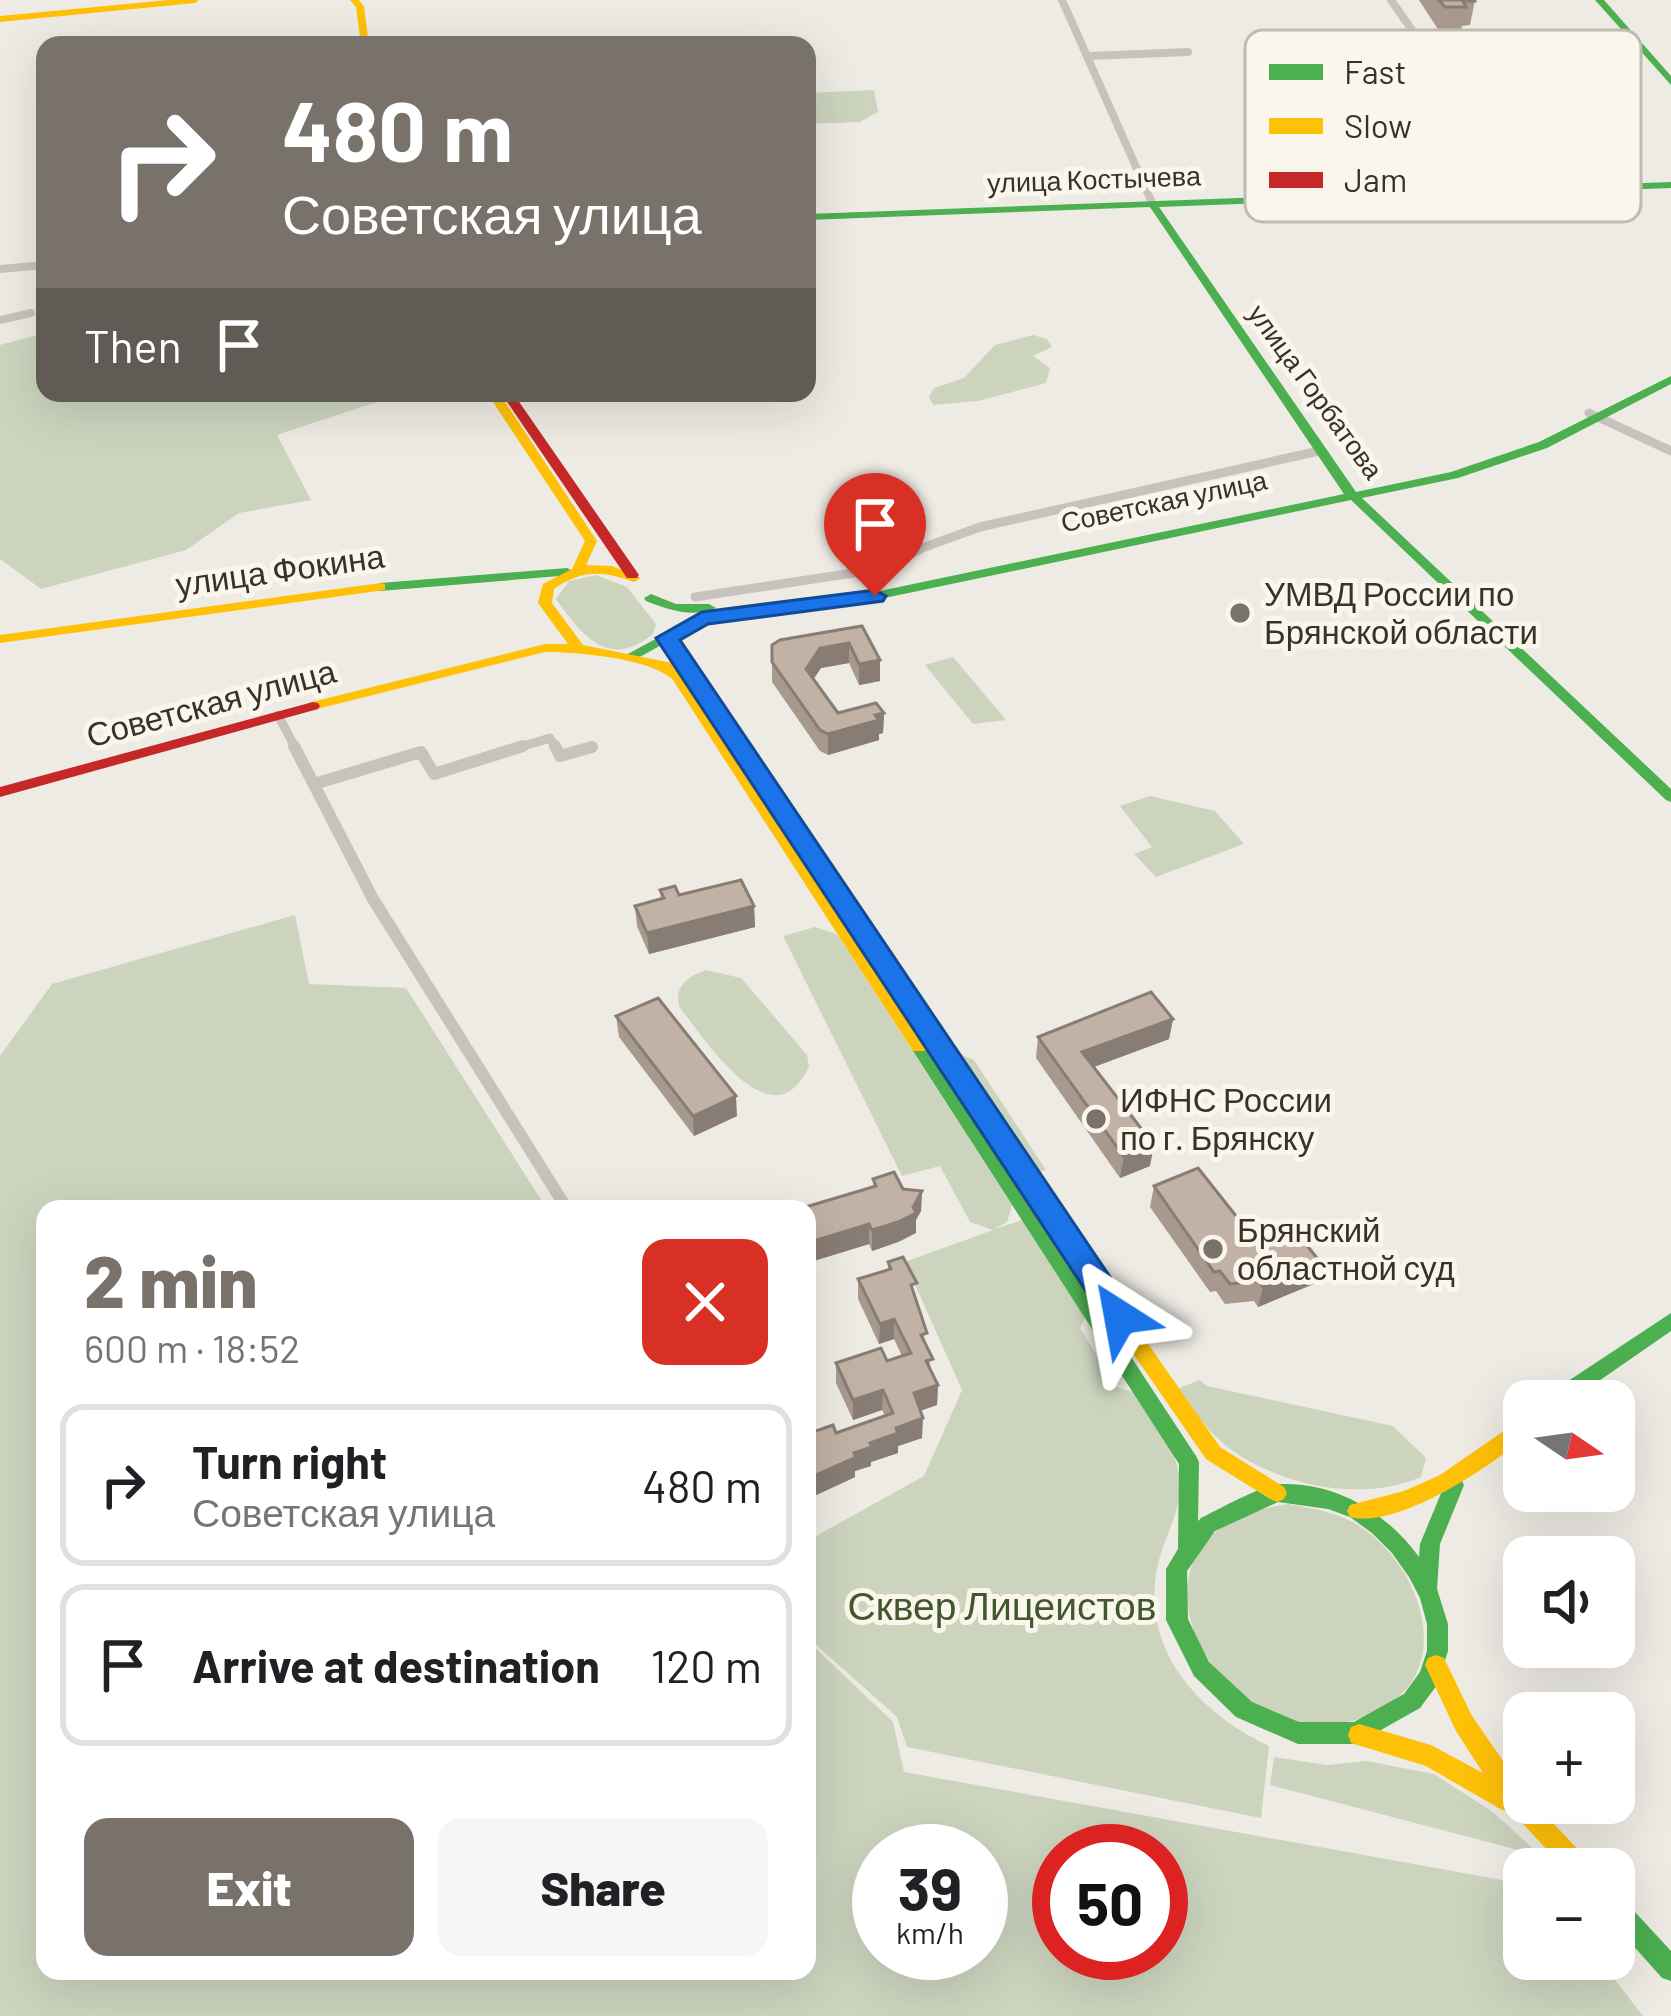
<!DOCTYPE html>
<html lang="en">
<head>
<meta charset="utf-8">
<style>
	:root { --surface:#fff; --page:#f6f6f6; --text:#202124; --muted:#757577; --line:#e0e0e0; --accent:#78726b }
	body { margin:0; font-family:Barlow,sans-serif; background:var(--page); color:var(--text); height:100vh; display:flex; flex-direction:column; font-size:45px; white-space:nowrap }
	* { box-sizing:border-box; margin:0 }
	p { font-size:39px; color:var(--muted) }
	.icon { flex:none; width:66px; height:66px; fill:none; stroke:currentColor; stroke-width:2; stroke-linecap:round; stroke-linejoin:round }
	.map { position:relative; flex:1; overflow:hidden }
	.details { position:absolute; left:36px; top:1200px; width:780px; height:780px; display:flex; flex-direction:column; background:var(--surface); border-radius:24px; box-shadow:0 12px 48px #0002 }
	.details>* { flex:none }
	.banner { position:absolute; left:36px; top:36px; width:780px; height:366px; border-radius:24px; box-shadow:0 12px 48px #0002; background:#78726b; color:#fff; overflow:hidden }
	.needle { width:78px; rotate:103deg }
	.buttons { position:absolute; left:1503px; top:1380px; display:grid; gap:24px }
	.buttons a { display:grid; place-items:center; width:132px; height:132px; border-radius:24px; background:var(--surface); box-shadow:0 12px 48px #0002; font-size:60px }
	.speed { position:absolute; left:852px; top:1824px; display:flex; gap:24px; font-size:60px; font-weight:700; text-align:center }
	.speed>* { display:grid; place-content:center; width:156px; height:156px; border-radius:50%; background:var(--surface); box-shadow:0 12px 48px #0002; line-height:1 }
	.speed small { font-size:30px; font-weight:400 }
	.speed .limit { border:18px solid #d22; background:#fff; color:#111 }
	.pin { position:absolute; display:grid; place-items:center; width:102px; height:102px; color:#fff; margin:-123px -51px; border-radius:50% 50% 50% 0; rotate:-45deg; box-shadow:0 0 12px #0007 }
	.pin .icon { rotate:45deg }
	.me { position:absolute; width:132px; margin:-66px; rotate:326deg; stroke-linejoin:round; filter:drop-shadow(0 0 9px #0008) }
	.turn { display:flex; align-items:center; gap:42px; height:252px; padding:0 48px; font-size:54px }
	.turn .icon { width:156px; height:156px; stroke-width:2.5 }
	.turn b { display:block; font-size:84px; line-height:102px }
	.then { display:flex; align-items:center; height:114px; padding:0 48px; background:#0003; gap:24px; font-size:45px }
	.round { display:grid; place-items:center; flex:none; width:126px; height:126px; border-radius:24px; background:var(--page) }
	.summary { display:flex; align-items:center; justify-content:space-between; height:204px; padding:0 48px }
	h1 { font-size:72px; font-weight:800; line-height:90px; color:var(--accent) }
	.primary-button { display:flex; gap:24px; margin-top:auto; padding:24px 48px }
	.primary-button a { flex:1; height:138px; border-radius:24px; background:var(--accent); color:#fff; font-size:48px; font-weight:800; line-height:138px; text-align:center }
	.primary-button a+a { background:var(--page); color:var(--text) }
	ul { padding:0; list-style:none }
	li { display:flex; align-items:center; gap:36px; height:162px; margin:0 24px 18px; padding:0 24px; border:6px solid var(--line); border-radius:24px }
	li div { flex:1 }
	li b { display:block; font-size:45px }
	li em { font-style:normal }
	.map>svg:first-child { display:block }
	.green { fill:#ccd4be; fill-rule:evenodd }
	.lines { fill:none; stroke-linecap:round; stroke-linejoin:round }
	.street-far2 { stroke:#c7c3bc; stroke-width:8 }
	.street-far1 { stroke:#c7c3bc; stroke-width:9 }
	.street { stroke:#c7c3bc; stroke-width:12 }
	.fast { fill:#4caf50; fill-rule:evenodd }
	.slow { fill:#ffc107; fill-rule:evenodd }
	.jam { fill:#c62828; fill-rule:evenodd }
	.wall { fill:#a7998e }
	.shaded-wall { fill:#887d74 }
	.building { fill:#c2b2a5; stroke:#887d74; stroke-width:3 }
	.route { fill:#1a73e8; stroke:#114b97; stroke-width:3 }
	.poi-dot { fill:#78726b; stroke:#faf6eb; stroke-width:4.5 }
	.labels { text-anchor:middle; stroke-width:10; stroke-linejoin:round; paint-order:stroke }
	.far-street-label { font-size:27px; fill:#39312a; stroke:#faf6eb }
	.street-label { font-size:33px; fill:#39312a; stroke:#faf6eb }
	.poi-label { font-size:33px; fill:#39312a; stroke:#faf6eb; text-anchor:start }
	.near-park-label { font-size:39px; fill:#41572d; stroke:#faf6eb }
	.key { fill:#faf6eb; stroke:#c0bbb1; stroke-width:3 }
	.key-label { font-size:33px; fill:#39312a }
</style>
</head>
<body>
<div class="map">
<svg width="1671" height="2016" viewBox="0 0 1671 2016">
	<rect width="100%" height="100%" fill="#eeebe4"/>
	<path class="green" d="M874,90l4,22 -18,10 -53,2v-31z
		M45,333v60h359l-127,42 34,65 -72,13 -53,37 -145,39 -41,-30v-214z
		M1033,335l14,4 5,8 -19,9 17,12 -4,15 -68,18 -45,4 -4,-8 5,-9 30,-10 31,-33z
		M596,575l31,12 29,37 -3,10c-45,37 -72,0 -97,-35l13,-18z
		M953,657l53,63 -33,4 -48,-59z
		M1150,796l65,15 29,33 -88,33 -22,-23 18,-7 -32,-41z
		M295,915l14,69 97,4 141,221h-502v762h762v-331l86,82 11,50 620,112v75h75l44,57h-1643v-960l52,-72zM879,1851h102v102h-102zM1059,1851h102v102h-102z
		M815,927l21,7 7,9 169,262 -5,17 -13,7 29,-9 62,97 -5,11 36,59 20,6c16,25 39,52 43,82 5,34 -14,58 -21,89 -19,85 40,148 111,182l-8,72 -354,-71 -10,-30 -83,-74 -7,-13v-89l117,-65 38,-86 -57,-128 88,-32 -23,-8 -30,-56 -38,10 -119,-240z
		M706,970l35,8 66,77 2,11c-36,80 -104,-27 -129,-58 -7,-21 7,-31 26,-38z
		M950,1050l24,10 72,110 -11,3 -9,-10z
		M1200,1380l7,6 186,40 33,32 -5,19c-58,25 -136,10 -188,-26 -23,-16 -39,-40 -56,-62z
		M1288,1504c27,5 55,9 77,26 58,42 92,142 11,182 -147,72 -292,-180 -88,-208z
		M1274,1757l52,8 41,-4 67,13 59,38 48,44 -271,-71z"/>
	<g class="lines">
		<path class="street-far2" d="M1062,0l91,205
			M1391,0l30,43
			M1088,56l100,-4
			M0,269l45,-4
			M0,320l31,-7"/>
		<path class="street-far1" d="M1589,413l82,38
			M695,597l191,-29 36,-20 58,-21 339,-76
			M278,715l18,34
			M514,749l36,-11 6,11
			M584,749l8,-2"/>
		<path class="street" d="M294,746l79,153 194,310
			M555,746l5,10 32,-9
			M314,784l107,-32 13,22 89,-28"/>
		<path class="fast" d="M1595,0h9l67,76v9z
			M1671,182v6l-512,19 197,285 95,-20 88,-30 132,-66v8l-124,64 -89,30 -96,20 309,291v13l-5,-2 -315,-300 -476,100 -170,22 -30,16 411,617 2,5 -2,5 -7,2 -7,-2 -407,-622 -29,16 -5,1 -7,-4 78,-42 173,-22 469,-98 -194,-287 -343,13v-6z
			M567,568l7,4 -2,3 -192,16 -7,-4 7,-4z
			M651,594l25,10h33l7,4c-23,10 -48,2 -70,-7l-2,-3z
			M919,1041l6,2 271,413 3,6 -1,59 3,-3c18,-9 61,-33 79,-34 57,-2 107,29 139,73l1,-13 27,-65 7,-3 7,3 3,6 -24,59 -3,45 11,35v27l-11,34 -17,23 -64,36h-58l-62,-27 -42,-41 -28,-56v-51l12,-20 1,-85 -266,-413 -2,-4 2,-4zM1278,1502l50,7 22,8 22,16 20,20 17,24 11,21 7,26v27l-7,21 -16,22 -50,28h-55l-47,-20 -43,-40 -21,-43 -1,-48 28,-40z
			M1671,1313v18l-101,70h-26l3,-6z
			M1614,1894l8,4 49,53v30l-9,-3 -48,-54z"/>
		<path class="slow" d="M169,0h30l-4,3 -195,19v-6z
			M350,0h9l5,6 5,39h-8l-5,-38z
			M487,393h12l98,148 -11,24 26,1 29,12 -7,4c-30,-11 -52,-13 -80,7l-2,14 31,42 89,18 11,11 242,369 2,4 -2,4h-12l-240,-371c-22,-22 -97,-28 -128,-28l-232,58 -7,-4 2,-3 237,-59h23l-30,-41 5,-19 29,-15 13,-28z
			M380,583l5,1v6l-385,53v-8z
			M1079,1253l7,2 134,192 64,40 3,6 -3,6 -7,3 -7,-3 -64,-40 -134,-194 -2,-5 2,-5z
			M1524,1417v21c-36,30 -126,91 -174,79l-3,-6 3,-6 54,-14 36,-16z
			M1436,1655l8,3 28,58 52,75v12h10l55,58 4,8h-28l-53,-57 -10,-2 -76,-44 -75,-23 -3,-8 3,-8 8,-3 72,21 52,28 -27,-42 -31,-66 3,-7z"/>
		<path class="jam" d="M501,393h12l126,182 -2,3h-10z
			M313,702l5,1 2,3 -2,3 -318,88v-10z"/>
	</g>
	<path class="wall" d="M1419,0h56l-5,25 -8,1 -1,5h-22z
		M862,626l18,55 -21,4 -10,-22 -28,5 -8,11 25,34h46l-1,20 -4,1v6l-51,15 -8,-4 -48,-69v-37z
		M660,890l19,5 75,11 1,21 -106,27 -12,-28 -2,-20 26,-7z
		M616,1016l121,100 -43,20 -75,-99z
		M1173,1019l-4,20 -75,28 56,99 -30,12 -84,-120 2,-21z
		M873,1179l30,10 19,2 -1,20 -5,9v13l-18,9 -26,9 -3,-7 -62,19v-54l66,-22z
		M1154,1186l90,40 77,37 -5,20 -58,24 -4,-6 -29,3 -9,-13 -6,1 -60,-85z
		M888,1262l28,37 16,75 6,11 -1,20 -17,6 2,27 -24,8v7l-27,9v4l-16,5v6l-43,20 -5,-12v-51l29,-1 49,-17 -3,-6 -29,10 -17,-37v-20l51,-2 15,-5 -8,-17 -15,5 -21,-45v-20l30,-9z"/>
	<path class="shaded-wall" d="M849,643v20l-28,5 -14,21 -1,-20 14,-21z
		M880,660v21l-21,4v-21z
		M884,713l-1,20 -4,1v6l-51,15v-21z
		M754,906l1,21 -106,27 -2,-21z
		M1173,1019l-4,20 -89,33 2,-20z
		M736,1096l1,20 -43,20 -1,-20z
		M1154,1145l-4,21 -30,12 4,-21z
		M922,1191l-1,20 -5,9v13l-18,9 -26,9v-21l41,-23z
		M869,1224v20l-62,19v-20z
		M1321,1263l-5,20 -58,24 5,-20z
		M894,1319v20l-15,5 1,-20z
		M938,1385l-1,20 -24,8 1,-20z
		M883,1390l-1,20 -29,10v-20z
		M923,1418l-1,20 -24,8v7l-27,9v4l-16,5v6l-43,20 -1,-20 85,-49z"/>
	<path class="building" d="M1439,0h36v1h-12l3,6h-21z
		M862,626l18,34 -21,4 -10,-21 -29,5 -14,21 32,44 38,-10 8,10 -9,2 4,5 -51,14 -8,-4 -48,-68v-17l8,-5z
		M741,880l13,26 -107,27 -12,-27 29,-8 -4,-8 15,-4 4,9z
		M1151,992l22,27 -91,33 72,93 -30,12 -86,-120z
		M658,998l78,98 -43,20 -77,-100z
		M1198,1168l46,58 15,7 29,-11 33,41 -58,24 -4,-6 -29,3 -10,-13 -6,1 -60,-86z
		M894,1172l9,17 19,2 -9,16 3,6 -18,9 -26,8 -3,-6 -62,19v-34h-8l77,-23 -3,-7z
		M903,1257l14,26 -6,2 16,48 -6,2 12,24 -7,2 12,24 -24,8 9,25 -27,10 2,5 -28,10 2,4 -18,6 2,4 -45,20 -4,-10v-5l4,-1 -4,-10v-17l26,-9 3,8 57,-20 -10,-23 -30,10 -17,-37 45,-15 6,13 24,-8 -17,-34 -14,5 -22,-45 33,-10 -3,-7z"/>
	<path class="route" d="M875,590l11,6 -3,5 -175,23 -28,16 451,668 4,9 -4,9 -11,4 -11,-4 -453,-688 46,-26z"/>
	<g class="poi-dot">
		<circle cx="1240" cy="613" r="12"/>
		<circle cx="1096" cy="1119" r="12"/>
		<circle cx="1213" cy="1249" r="12"/>
	</g>
	<g class="labels">
		<g class="far-street-label">
			<text transform="translate(1094 180) rotate(-2)" y="9">улица Костычева</text>
			<text transform="translate(1315 392) rotate(54)" y="9">улица Горбатова</text>
			<text transform="translate(1164 502) rotate(-12)" y="9">Советская улица</text>
		</g>
		<g class="street-label">
			<text transform="translate(280 570) rotate(-8)" y="12">улица Фокина</text>
			<text transform="translate(211 703) rotate(-15)" y="12">Советская улица</text>
		</g>
		<g class="poi-label">
			<text x="1264" y="606">УМВД России по<tspan x="1264" dy="38">Брянской области</tspan></text>
			<text x="1120" y="1112">ИФНС России<tspan x="1120" dy="38">по г. Брянску</tspan></text>
			<text x="1237" y="1242">Брянский<tspan x="1237" dy="38">областной суд</tspan></text>
		</g>
		<g class="near-park-label">
			<text x="1002" y="1620">Сквер Лицеистов</text>
		</g>
	</g>
	<rect x="1245" y="30" width="396" height="192" rx="18" class="key"/>
	<rect x="1269" y="64" width="54" height="16" fill="#4caf50"/>
	<rect x="1269" y="118" width="54" height="16" fill="#ffc107"/>
	<rect x="1269" y="172" width="54" height="16" fill="#c62828"/>
	<g class="key-label">
		<text x="1344" y="84">Fast</text>
		<text x="1344" y="138">Slow</text>
		<text x="1344" y="192">Jam</text>
	</g>
</svg>
<div class="buttons">
<a><svg class="needle" viewBox="-14 -14 28 28"><path d="M0-13l5 13h-10z" fill="#e53935"/><path d="M0 13l5-13h-10z" fill="#757577"/></svg></a>
<a><svg class="icon" aria-label="sound" viewBox="0 0 24 24"><path d="M4 9h4l5-4v14l-5-4H4zM17 9q2 3 0 6"/></svg></a>
<a>+</a>
<a>−</a>
</div>
<div class="speed"><div>39<small>km/h</small></div><div class="limit">50</div></div>
<div class="pin" style="left:875px;top:596px;background:#d93025"><svg class="icon" aria-label="arrive" viewBox="0 0 24 24"><path d="M6 21V4h12l-3 4 3 4H6"/></svg></div>
<svg class="me" style="left:1120px;top:1317px" viewBox="-20 -20 40 40"><path d="M0-17L14 15 0 8-14 15z" fill="#1a73e8" stroke="#fff" stroke-width="4"/></svg>
<div class="banner">
<div class="turn"><svg class="icon" aria-label="right" viewBox="0 0 24 24"><path d="M7 20v-9h11M14 6l5 5-5 5"/></svg><div><b>480 m</b>Советская улица</div></div>
<div class="then">Then<svg class="icon" aria-label="arrive" viewBox="0 0 24 24"><path d="M6 21V4h12l-3 4 3 4H6"/></svg></div>
</div>
<section class="details">
<div class="summary"><div><h1>2 min</h1><p>600 m · 18:52</p></div><a class="round" style="background:#d93025;color:#fff"><svg class="icon" aria-label="close" viewBox="0 0 24 24"><path d="M6 6l12 12M18 6L6 18"/></svg></a></div>
<ul>
<li><svg class="icon" aria-label="right" viewBox="0 0 24 24"><path d="M7 20v-9h11M14 6l5 5-5 5"/></svg><div><b>Turn right</b><p>Советская улица</p></div><em>480 m</em></li>
<li><svg class="icon" aria-label="arrive" viewBox="0 0 24 24"><path d="M6 21V4h12l-3 4 3 4H6"/></svg><div><b>Arrive at destination</b></div><em>120 m</em></li>
</ul>
<div class="primary-button"><a>Exit</a><a>Share</a></div>
</section>
</div>
</body>
</html>
